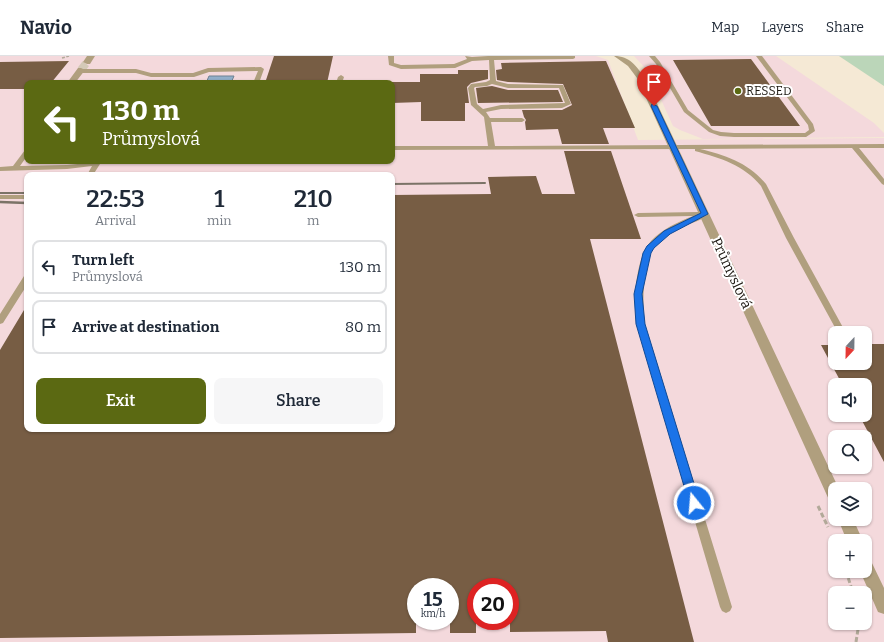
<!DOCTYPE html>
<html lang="en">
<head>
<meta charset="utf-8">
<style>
	:root { --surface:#fff; --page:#f6f6f7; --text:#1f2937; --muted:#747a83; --line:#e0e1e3; --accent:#5b6912 }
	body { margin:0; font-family:Bitter,serif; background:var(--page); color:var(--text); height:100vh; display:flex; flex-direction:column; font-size:15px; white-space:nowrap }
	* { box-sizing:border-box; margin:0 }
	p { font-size:13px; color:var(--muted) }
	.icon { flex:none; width:22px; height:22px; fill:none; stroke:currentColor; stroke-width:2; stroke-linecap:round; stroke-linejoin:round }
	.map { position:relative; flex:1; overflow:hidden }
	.details { position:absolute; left:24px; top:116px; width:371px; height:260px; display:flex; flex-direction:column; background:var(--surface); border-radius:8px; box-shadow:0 1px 3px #0004 }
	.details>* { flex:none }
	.guide { position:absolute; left:24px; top:24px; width:371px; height:84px; border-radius:8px; box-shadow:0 1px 3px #0004; background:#5b6912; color:#fff; overflow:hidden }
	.needle { width:26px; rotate:202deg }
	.fabs { position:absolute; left:828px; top:270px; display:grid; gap:8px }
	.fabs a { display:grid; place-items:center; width:44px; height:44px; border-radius:8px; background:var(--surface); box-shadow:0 1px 3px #0004; font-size:20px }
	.speed { position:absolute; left:407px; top:522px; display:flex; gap:8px; font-size:20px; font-weight:700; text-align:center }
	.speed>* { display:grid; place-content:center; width:52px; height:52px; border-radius:50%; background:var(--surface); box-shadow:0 1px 3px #0004; line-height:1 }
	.speed small { font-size:10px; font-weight:400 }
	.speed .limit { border:6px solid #d22; background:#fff; color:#111 }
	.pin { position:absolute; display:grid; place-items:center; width:34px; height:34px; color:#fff; margin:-41px -17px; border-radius:50% 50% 50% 0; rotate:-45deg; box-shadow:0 0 4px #0007 }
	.pin .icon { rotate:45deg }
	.me { position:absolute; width:44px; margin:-22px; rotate:343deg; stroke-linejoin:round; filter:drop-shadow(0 0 3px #0008) }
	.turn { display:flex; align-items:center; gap:14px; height:84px; padding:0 12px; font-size:18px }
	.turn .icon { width:52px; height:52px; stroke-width:2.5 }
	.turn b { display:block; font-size:28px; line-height:34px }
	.eta { display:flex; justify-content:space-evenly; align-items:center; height:68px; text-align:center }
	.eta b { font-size:24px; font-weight:600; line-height:28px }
	.action { display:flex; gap:8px; margin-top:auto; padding:8px 12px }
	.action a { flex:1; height:46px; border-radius:8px; background:var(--accent); color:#fff; font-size:16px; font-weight:600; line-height:46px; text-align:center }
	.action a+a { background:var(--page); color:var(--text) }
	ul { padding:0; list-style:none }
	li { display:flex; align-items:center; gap:12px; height:54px; margin:0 8px 6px; padding:0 4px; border:2px solid var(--line); border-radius:8px }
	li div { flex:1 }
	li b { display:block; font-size:15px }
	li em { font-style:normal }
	header { display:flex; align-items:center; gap:24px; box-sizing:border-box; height:56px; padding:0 20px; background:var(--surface); border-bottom:1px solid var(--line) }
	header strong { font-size:19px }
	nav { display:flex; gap:22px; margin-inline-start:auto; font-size:14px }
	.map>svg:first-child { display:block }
	.industrial { fill:#f4d9dc; fill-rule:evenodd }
	.green { fill:#bbd6b9 }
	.water { fill:#93afca; stroke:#6f8192 }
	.building { fill:#775d44 }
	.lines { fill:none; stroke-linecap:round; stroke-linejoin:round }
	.street-tunnel { stroke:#d4c9b7; stroke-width:8; stroke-dasharray:8 4; stroke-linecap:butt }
	.path-far1 { stroke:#b2a999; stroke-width:1.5; stroke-dasharray:3 1.5; stroke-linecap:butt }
	.path { stroke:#b2a999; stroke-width:3; stroke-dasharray:5 2.5; stroke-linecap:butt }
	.lane { fill:#b09f7e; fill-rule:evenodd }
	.street { fill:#b09f7e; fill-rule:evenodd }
	.rail-far1 { stroke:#7b7367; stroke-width:2 }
	.rail { stroke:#7b7367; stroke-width:2.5 }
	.route { fill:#1a73e8; stroke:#114b97 }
	.poi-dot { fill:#5b6912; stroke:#fff; stroke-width:1.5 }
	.labels { text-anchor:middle; stroke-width:4; stroke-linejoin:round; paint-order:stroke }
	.far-poi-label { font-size:12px; fill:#1a160f; stroke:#fff; text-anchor:start }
	.street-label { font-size:14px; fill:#1a160f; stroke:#fff }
</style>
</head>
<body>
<header>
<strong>Navio</strong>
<nav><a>Map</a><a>Layers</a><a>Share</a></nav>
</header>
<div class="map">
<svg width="884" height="586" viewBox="0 0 884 586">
	<rect width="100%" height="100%" fill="#f5e9d5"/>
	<path class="industrial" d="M0,0h596l12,4 30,80 246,-2v504h-884zM27,27h365v78h-365zM27,119h365v254h-365zM835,277h30v30h-30zM835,329h30v30h-30zM835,381h30v30h-30zM835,433h30v30h-30zM835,485h30v30h-30zM416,531h34v34h-34zM476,531h34v34h-34zM835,537h30v30h-30z
		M634,0h142l98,67 10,10v4l-181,2 -23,-9 -7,-4 -25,-55z"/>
	<path class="green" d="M839,0h45v30z"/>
	<path class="water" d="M209,20h25l-3,7h-25z"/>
	<path class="building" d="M274,0h59l-6,27h-62z
		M751,3l49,67h-89l-38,-66z
		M69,5l-18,22h-24v6h-27v-27z
		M606,5l29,67h-32l6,16h-47l-4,-15 -32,1 -1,-8 1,-2 -2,-3 -2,-7h40l10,-5 -9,-21 -55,-2 -11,-2 -1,-10 6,-1 -1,-6z
		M458,14h30v9l-17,4 -4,4 2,16h-4v18h-44v-19l-29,1v-21h28v-8h38z
		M492,30l16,4h50l5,12 -85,1 -2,-15z
		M564,95h47l30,88h-51l104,403h-86l-2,-11 -96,1v-45h-34v46h-26v-46h-34v46l-416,5v-288l27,-45v124h365v-234l99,-1 -3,-17 48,-1 6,18h33z
		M865,288h19v118l-25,-47h6v-30l-23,-1 -21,-39h14v18h30z"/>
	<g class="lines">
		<path class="street-tunnel" d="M81,14l6,-8"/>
		<path class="path-far1" d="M62,2l7,-2"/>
		<path class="path" d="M818,450l10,21
			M846,515l7,22
			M856,586l3,-19"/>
		<path class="lane" d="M388,0h6v7l7,2 53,-1 13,-5 -2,-3 7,1 16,-1h87v2l-2,1 -79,1 2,21 12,3 55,1 8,19 -9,4 -61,1 -15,3 4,6h32l3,2 -3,2h-31l4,24 389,-2v4h-25l25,31v6l-2,-1 -30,-36 -152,1c25,6 49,14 66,35l28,54 52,95h-8l-52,-95 -25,-52c-17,-21 -41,-28 -66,-35v-2l-303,1v-4h96l-4,-29 -13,-12 -3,-17 3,-4 15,-2 4,-2 -1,-20 -17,1 -17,7 -54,1 -12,-4zM492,28l16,4h51l6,15 -64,2 -18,4 -6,-5 -3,-16 1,-1 12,-1z
			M649,0h6l5,6 28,48 25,20 8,2 13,1h71l4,-3 -1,-5 -52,-69h6l51,68 2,7 -9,6h-72l-14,-1 -11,-4 -25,-20 -28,-48z
			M261,11l3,2 -5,14h-6l5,-12 -49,1 -15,5h-43l-15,-4h-56l-3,-2 3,-2h56l15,4h42l15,-5z
			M341,19l3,2 -2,6h-6l2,-6z
			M27,82v8l-3,-2v-4z
			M27,93v7l-7,10 47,-1 42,-4 -9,3 -7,11h-6l5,-9 -25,3 -67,2v-4l13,-1 12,-16z
			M0,139h27v4h-27z
			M699,156h6l4,2c-8,8 -24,10 -34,16 -9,5 -18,11 -23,20 -9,18 -10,54 -7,74l87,283 -2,4 -4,2 -4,-2 -2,-4 -83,-283c-4,-23 -2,-65 14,-83 11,-12 27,-19 42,-25l-55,1 -4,-2 4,-2z
			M27,219v10l-24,38 -3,1v-10l24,-38z"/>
		<path class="street" d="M87,0h8l-5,8h-3l-4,-2z
			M614,0c16,0 22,10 31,22l194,411h-4v15l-5,-2 -193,-424 -9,-12z
			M78,12h3l4,2 -10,13h-8z
			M838,463h15l10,22h-16z
			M865,500l5,3 14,29v26l-6,-2 -18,-41h5z"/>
		<path class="rail-far1" d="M392,128l93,-1
			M0,137h27"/>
		<path class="rail" d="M0,146l27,1"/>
	</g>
	<path class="route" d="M652,48l5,2 51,108 -38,20 -16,14 -3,5 -9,41 3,30 55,179 -2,4 -4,1 -4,-1 -1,-4 -53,-179 -2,-30 9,-41 4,-7 17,-15 37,-18 -50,-107z"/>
	<circle class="poi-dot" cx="738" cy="35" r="4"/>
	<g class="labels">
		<g class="far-poi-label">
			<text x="746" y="39">RESSED</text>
		</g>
		<g class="street-label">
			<text transform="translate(732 217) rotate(65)" y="5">Průmyslová</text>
		</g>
	</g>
</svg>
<div class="fabs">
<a><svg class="needle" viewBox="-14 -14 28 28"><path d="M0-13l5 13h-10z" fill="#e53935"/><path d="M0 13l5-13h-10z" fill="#747a83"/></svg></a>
<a><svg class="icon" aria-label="sound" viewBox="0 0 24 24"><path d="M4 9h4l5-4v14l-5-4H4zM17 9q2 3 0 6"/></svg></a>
<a><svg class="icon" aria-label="search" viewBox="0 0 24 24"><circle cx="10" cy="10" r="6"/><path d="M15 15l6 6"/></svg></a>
<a><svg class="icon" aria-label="layers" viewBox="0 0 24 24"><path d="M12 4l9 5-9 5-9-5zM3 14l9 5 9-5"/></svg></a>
<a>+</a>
<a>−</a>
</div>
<div class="speed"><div>15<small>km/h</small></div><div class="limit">20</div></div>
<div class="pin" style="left:654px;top:50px;background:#d93025"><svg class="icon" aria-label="arrive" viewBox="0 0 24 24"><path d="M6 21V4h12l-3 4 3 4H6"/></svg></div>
<svg class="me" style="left:694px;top:447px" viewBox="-20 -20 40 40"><circle r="17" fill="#1a73e8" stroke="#fff" stroke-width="3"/><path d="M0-11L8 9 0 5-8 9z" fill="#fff"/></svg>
<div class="guide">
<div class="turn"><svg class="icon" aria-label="left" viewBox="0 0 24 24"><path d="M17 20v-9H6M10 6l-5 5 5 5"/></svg><div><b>130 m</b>Průmyslová</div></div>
</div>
<section class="details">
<div class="eta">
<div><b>22:53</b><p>Arrival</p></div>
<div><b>1</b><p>min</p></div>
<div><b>210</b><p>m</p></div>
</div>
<ul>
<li><svg class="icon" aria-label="left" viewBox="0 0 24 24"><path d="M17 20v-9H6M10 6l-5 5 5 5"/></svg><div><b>Turn left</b><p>Průmyslová</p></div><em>130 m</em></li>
<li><svg class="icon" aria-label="arrive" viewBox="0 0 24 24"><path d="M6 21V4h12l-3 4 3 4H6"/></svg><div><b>Arrive at destination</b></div><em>80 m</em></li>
</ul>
<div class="action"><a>Exit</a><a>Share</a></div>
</section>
</div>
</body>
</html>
